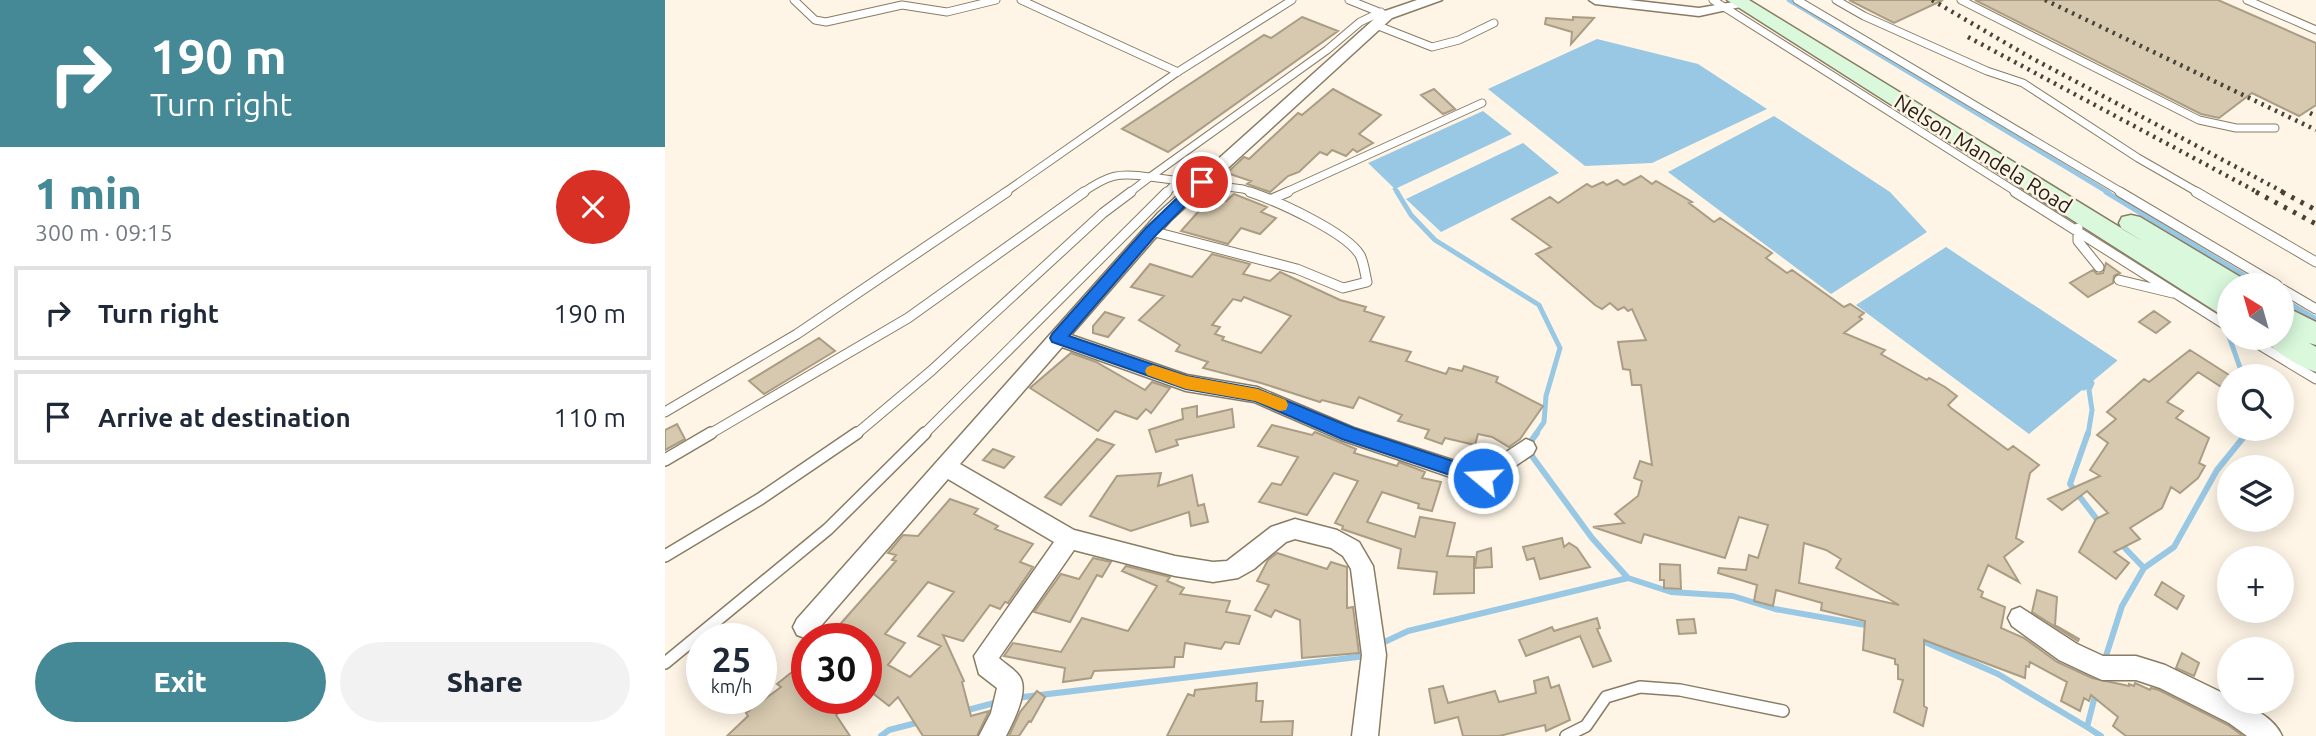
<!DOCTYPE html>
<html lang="en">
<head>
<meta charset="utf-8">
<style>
	:root { --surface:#fff; --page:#f2f2f3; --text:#1f2937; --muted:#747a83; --line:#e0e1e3; --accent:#458997 }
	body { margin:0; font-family:Ubuntu,sans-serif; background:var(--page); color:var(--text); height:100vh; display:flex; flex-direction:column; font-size:26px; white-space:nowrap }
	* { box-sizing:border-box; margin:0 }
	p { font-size:23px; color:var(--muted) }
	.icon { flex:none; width:38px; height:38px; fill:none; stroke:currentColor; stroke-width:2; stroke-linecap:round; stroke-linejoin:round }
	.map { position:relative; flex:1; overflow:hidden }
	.side { display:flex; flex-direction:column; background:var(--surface); width:665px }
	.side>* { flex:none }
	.guide { background:#458997; color:#fff; overflow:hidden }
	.needle { width:46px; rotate:323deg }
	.controls { position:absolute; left:1552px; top:273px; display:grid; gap:14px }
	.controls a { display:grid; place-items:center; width:77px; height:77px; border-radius:50%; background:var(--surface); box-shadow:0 4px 18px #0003; font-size:35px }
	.speed { position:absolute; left:21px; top:623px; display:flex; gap:14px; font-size:35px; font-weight:700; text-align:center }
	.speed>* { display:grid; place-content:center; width:91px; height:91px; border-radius:50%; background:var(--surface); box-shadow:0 4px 18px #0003; line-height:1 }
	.speed small { font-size:18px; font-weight:400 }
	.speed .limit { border:10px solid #d22; background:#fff; color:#111 }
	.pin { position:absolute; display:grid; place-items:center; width:60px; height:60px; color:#fff; margin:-30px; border:4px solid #fff; border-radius:50%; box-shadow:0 2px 7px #0007 }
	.me { position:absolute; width:77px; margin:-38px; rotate:288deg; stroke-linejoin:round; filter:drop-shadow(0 0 5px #0008) }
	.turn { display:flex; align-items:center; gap:24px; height:147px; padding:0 35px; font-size:32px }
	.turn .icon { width:91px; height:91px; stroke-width:2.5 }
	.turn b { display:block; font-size:49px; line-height:60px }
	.round { display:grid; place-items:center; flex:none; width:74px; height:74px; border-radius:37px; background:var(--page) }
	.overview { display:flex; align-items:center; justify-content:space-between; height:119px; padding:0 35px }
	h1 { font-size:42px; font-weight:800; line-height:52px; color:var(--accent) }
	.button { display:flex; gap:14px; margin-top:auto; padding:14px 35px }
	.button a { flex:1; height:80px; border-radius:42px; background:var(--accent); color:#fff; font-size:28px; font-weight:800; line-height:80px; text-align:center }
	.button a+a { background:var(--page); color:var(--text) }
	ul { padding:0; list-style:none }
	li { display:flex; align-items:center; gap:21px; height:94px; margin:0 14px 10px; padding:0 21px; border:4px solid var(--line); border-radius:0px }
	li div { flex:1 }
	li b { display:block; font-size:26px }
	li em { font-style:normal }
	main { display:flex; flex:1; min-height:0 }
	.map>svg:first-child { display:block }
	.water { fill:#99c8e4 }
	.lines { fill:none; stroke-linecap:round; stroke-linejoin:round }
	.stream-far2 { stroke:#99c8e4; stroke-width:4.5 }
	.stream-far1 { stroke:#99c8e4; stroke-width:5 }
	.stream { stroke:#99c8e4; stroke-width:6 }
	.building { fill:#d7c9af; stroke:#ab9d84; stroke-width:2; fill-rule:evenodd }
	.lane-far2-casing { stroke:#897c64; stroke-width:9 }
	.lane-far1-casing { stroke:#897c64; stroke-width:11 }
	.lane-casing { stroke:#897c64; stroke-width:14 }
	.street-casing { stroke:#897c64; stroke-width:3 }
	.secondary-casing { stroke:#897c64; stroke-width:3 }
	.lane-far2 { stroke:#fff; stroke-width:7 }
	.lane-far1 { stroke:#fff; stroke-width:9 }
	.lane { stroke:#fff; stroke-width:11 }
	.street { fill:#fff; fill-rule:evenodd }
	.secondary { fill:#daf9dc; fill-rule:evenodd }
	.rail-far1 { stroke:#484237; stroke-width:4.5; stroke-dasharray:2.5 5; stroke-linecap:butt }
	.rail { stroke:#484237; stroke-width:5; stroke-dasharray:3.5 7; stroke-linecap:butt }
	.route { fill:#1a73e8; stroke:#114b97; stroke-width:2 }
	.slow { fill:#f59e0b }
	.labels { text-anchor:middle; stroke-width:5; stroke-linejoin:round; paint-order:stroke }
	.street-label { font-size:21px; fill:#262117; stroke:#fef5e6 }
</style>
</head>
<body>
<main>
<section class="side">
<div class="guide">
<div class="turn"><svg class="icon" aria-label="right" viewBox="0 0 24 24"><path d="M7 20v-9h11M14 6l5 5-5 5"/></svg><div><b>190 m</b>Turn right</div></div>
</div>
<div class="overview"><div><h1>1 min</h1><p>300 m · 09:15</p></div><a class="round" style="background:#d93025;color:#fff"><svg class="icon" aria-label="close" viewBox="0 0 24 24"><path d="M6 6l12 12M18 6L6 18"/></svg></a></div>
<ul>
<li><svg class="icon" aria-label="right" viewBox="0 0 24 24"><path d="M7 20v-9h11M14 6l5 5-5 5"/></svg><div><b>Turn right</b></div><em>190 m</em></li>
<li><svg class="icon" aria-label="arrive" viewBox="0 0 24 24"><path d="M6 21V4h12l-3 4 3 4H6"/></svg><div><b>Arrive at destination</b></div><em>110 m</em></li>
</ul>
<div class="button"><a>Exit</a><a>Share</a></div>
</section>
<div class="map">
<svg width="1651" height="736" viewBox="0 0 1651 736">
	<rect width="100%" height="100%" fill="#fef5e6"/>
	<path class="water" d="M932,39l101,25 69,45 -115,54 -67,3 -97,-77z
		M818,111l29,23 -117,55 -27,-26z
		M1109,116l116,76 37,40 -96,62 -163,-122z
		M858,143l36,30 -118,59 -35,-33z
		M1281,247l171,113v1l-88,73 -173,-129z"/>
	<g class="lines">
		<path class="stream-far2" d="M1124,0l320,193
			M730,189l3,4"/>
		<path class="stream-far1" d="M732,192l14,23 24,25 104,65 21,43 -14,48 -2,26 -9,13
			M1441,192l154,93
			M1617,299l34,20
			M1561,328l17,48
			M1419,388l8,-5 -3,7 3,20 -4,25
			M1581,435l4,-6"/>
		<path class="stream" d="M872,433l-11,15 66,90 36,40
			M1423,433l-18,51 29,38
			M1479,568l30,-21 43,-77 30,-37
			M1253,639l80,35 89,53
			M713,645l30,-14 220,-53 43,14 62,4 42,13 96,17
			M1439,662l18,-56 22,-38 -23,-24
			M1431,692l-9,35 14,9
			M350,698l351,-42
			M299,711l34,-9
			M216,736l8,-6 31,-8"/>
	</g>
	<path class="building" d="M1184,0h94l-49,23z
		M1310,0h243l98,43v62l-17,11 -47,-23 -33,25 -18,-4z
		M637,17l36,14 -170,121 -46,-23 142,-94 7,3z
		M908,17l21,1 -23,26 1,-12 -27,-8 1,-6 27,2z
		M668,89l48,26 -22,19 14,9 -16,9 -4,-3 -7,7 -14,-6 -5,5 -7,-3 -21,20 -11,4 -18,16 -23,-8 4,-3 -24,-8 17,-16 5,2 49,-46 4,2z
		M769,89l21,20 -12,5 -22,-19z
		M976,176l11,8 4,-3 36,21 -3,1 25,19 6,-4 52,35 -6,5 21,15 5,-3 52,37 6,-3 14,9 -5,4 3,2 -18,14 41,17 -4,4 46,26 2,-2 16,9 12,9 -9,9 3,3 57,42 5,-4 26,19 -9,8 -14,65 7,4 -19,15 15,25 -31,-17 -10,24 5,3 -2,5 24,10 -4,21 23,10 33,24 35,16 37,8v-2l5,2 1,-3 15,7 1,-2 8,2 69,35 15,11h-117l-13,-10 5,-9 -27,-22 -2,6 -5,-3 -4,13 -19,-10 6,-19 -37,-20 -1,5 -3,-1 -1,12 -101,-38v66l3,2 -4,18 -29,-14 9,-32 -5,-1v-14l-3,-1v-5l-32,-9 2,-29 -44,-11 1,-7 -46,-13 -3,16 -19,-5 3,-16 -39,-12 1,-5 27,2 3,-15 9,3 10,-33 -29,-8 -14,41 -81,-24 -3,9 -48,-16 31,-4 -9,-9 23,-18 4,-15 -8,-3 6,-17 12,4 -11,-80h-9l-2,-15 -7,-1 -5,-27 28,-2 -14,-31 -4,2 -4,-4 -6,3 -8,-7 -8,6 -7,-4 -59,-51 15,-7 -39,-28 38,-22 8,6 29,-19 5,3 11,-5 4,3 10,-5 7,5zM1139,543l22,7 15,9 -5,9 63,37 -100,-22z
		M569,194l33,13 -6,5 15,6 -16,16 -19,-6 -13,16 -47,-13 25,-28 10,-6 10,4z
		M547,254l38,10 -7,10 27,7 10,-9 60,28 26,7 -2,4 20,6 -14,24 41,11 -5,9 40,13 3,-6 13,3 2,-5 34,11 -2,5 47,24 -23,33 -11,8 -17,-10 -14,-3 -3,11 -30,-7 -3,6 -17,-6 4,-8 -31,-9 4,-6 -43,-18 -6,11 -31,-8 -2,2 -59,-19 -58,-15 5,-6 -32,-11 4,-6 -41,-25 25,-24 -33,-9 19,-23 42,13zM579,297l47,19 -30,37 -39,-13 2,-3 -9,-3 5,-7 -8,-2 21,-26 8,2z
		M1441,263l14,10 -6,3 -1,7 -25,14 -18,-14 23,-13 4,4 6,-1z
		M1489,311l16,11 -14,11 -17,-11z
		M440,312l19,6 -16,19 -15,-4v-7z
		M154,338l16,13 -71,43 -15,-13z
		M1525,350l39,25v17l-31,-20 -31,30 16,9 -7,7 33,20 -10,25 6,3 -7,12 -18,15 -9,-6 -9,21 -32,20 10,11 -26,13 15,11 -13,16 -37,-27 17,-33 12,-6 -21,-22 -25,19 -14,-11 52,-23 -10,-6 18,-27 -11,-8 19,-16 -9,-7 37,-33 5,3z
		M406,353l25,9 49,28 7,-8 18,6 -19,25 -5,-4 -9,10 -22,-8 -17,20 -68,-43z
		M532,406v11l35,-8 2,18 -58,13 2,5 -22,7 -7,-22 34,-11 -1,-10z
		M12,424l8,15 -20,11v-20z
		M607,425l40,10 3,-3 41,17 -2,4 43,13 2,-4 26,10 -3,6 19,4 -9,29 -14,-3 1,-4 -37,-12 -15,30 48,15 5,-20 35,6 -8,33 27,1v36l-40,1 3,-22 -39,-4 3,-19 -59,-20 1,-3 -8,-3 23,-42 -24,-8 -27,42 -48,-13 13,-19 9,2 17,-28 -40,-11z
		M432,439l17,6 -53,60 -16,-8z
		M328,449l21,8 -10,11 -21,-8z
		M496,473l-3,13 34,-11 6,31 6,-2 4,18 -17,4 -2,-14 -58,19 -41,-15 27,-40z
		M285,499l28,10 -4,5 24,12 -3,3 38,15 -13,18 13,5 -25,36 -3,-1 -5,7 -10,-4 -27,36 -20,-6 21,46 -2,1 9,34 18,-5 -12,25h-54l-25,-39 -9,9 -23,-18v-5l12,-12 -12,-6v-26h-39l69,-78 -4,-1 4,-5 -8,-2 15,-18 15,1zM263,582l26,10 -36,44 23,10 -31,31 -22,-12 17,-22 -20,-9z
		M897,538l2,9 5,-4 8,5 13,19 -50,12 -6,-21 -7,2 -4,-13z
		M826,548l1,19 -17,1 2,-16z
		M612,553l50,16 4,-7 16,5v41l6,-1 6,46 -57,5 -2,-38 -25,-10 -4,7 -16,-7 14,-25 -12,-4 11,-21z
		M428,558l18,4 -9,15 -5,-2 -27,47 -36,-10 27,-38 18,5z
		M995,564l20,1 1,24 -17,-1v-8h-4z
		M461,566l44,11 -3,4 17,7 -4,6 50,7 -4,11 24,4 -11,28 -14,-2 -4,7 -36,-6 -2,14h-8l-1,10 -80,4 -3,7 -28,4 2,-14 -61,-12 9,-13 48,9 21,-34 46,13 29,-45 -35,-15z
		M1497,582l22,14 -7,13 -22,-14z
		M1372,590l20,7 -2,28 24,14 -1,2 -46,-29z
		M932,618l3,10 -3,1 14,32 -18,6 -13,-31 -54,20 -7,-16 33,-13 2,4z
		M1029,619l2,14 -17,1 -2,-14z
		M1517,653l17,10 -5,13 -18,-8z
		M142,660v38h50l-21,17 14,21h-123l21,-20 -2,-3 35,-26 -4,-3z
		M883,677l3,11 8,-3 11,35 -24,11 -1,-6 -46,11h-36l-5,-19 -23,6 -6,-34 14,-3 5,17 47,-12 4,11 37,-9 -2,-12z
		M592,683l-1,18h7l-2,21 32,-1 -1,15h-125l21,-42 6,2 1,-6z
		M372,691l8,6 -14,25 -2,-1 -10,15h-10l11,-24z"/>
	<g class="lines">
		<g class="lane-far2-casing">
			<path id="lane-far2" d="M129,0l21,20 11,2 76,-17 45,7 49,-12
				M356,0l157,72
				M684,0l35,14
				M1048,0l305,193
				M1132,0l326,193
				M1171,0l28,16 123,55 36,12 115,75 61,35
				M1296,0l238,120 37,8h39
				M1582,0l69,30
				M711,25l56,22 27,-7 35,-17
				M339,193l172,-120 116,-73
				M417,193c26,-18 36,-21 68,-16l177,-127 33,-28 21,-10
				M464,193l21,-16 93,12 12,4
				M501,193l11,-11
				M619,193l198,-90"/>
		</g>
		<g class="lane-far1-casing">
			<path id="lane-far1" d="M1350,192l214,135
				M1455,192l157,93
				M1531,192l120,70
				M607,199l16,-7
				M1413,228v13l21,26
				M486,231l146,38 46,19 24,-6c-2,-8 -3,-19 -7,-27 -14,-23 -83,-54 -110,-63
				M1454,280l54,13
				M1617,289l34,20
				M1583,338l68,41
				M0,412l132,-78 210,-142
				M43,435l200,-117 176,-126
				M190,435l76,-64 172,-158 28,-21
				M258,435l244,-243"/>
		</g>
		<g class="lane-casing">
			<path id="lane" d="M0,460l46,-27
				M0,556l95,-57 97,-66
				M0,663l163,-134 97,-96
				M901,736l20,-10 20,-29 34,-10 40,3 103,21"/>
		</g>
		<g class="street-casing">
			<path id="street" d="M752,0h25l-50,18 -222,203 -99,114 116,40 70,12 97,41 126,41 46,-30 7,3 3,6 -3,6 -50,34 -142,-48 -87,-38 -68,-11 -124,-44 -102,117 114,66 101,26 38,6 14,-1 44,-34 24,-8 42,11 22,12 14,24 13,89 -8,81h-26l10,-81 -11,-86 -8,-13 -12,-8 -36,-9 -9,3 -32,27 -16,9 -25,4 -38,-6 -101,-26 -75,108c6,6 16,11 21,19 9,15 -7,45 -14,59h-27l12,-23 6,-25 -18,-14 -5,-18 80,-114 -106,-63 -135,156 -8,3 -8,-3 -4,-8 4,-8 361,-406 224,-201z
				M924,0h40l70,8 46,-8 2,3 -2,3 -46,10 -104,-12z
				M1355,607l57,37 26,12h33l29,9 64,31v6c19,0 46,17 53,34h-35l-18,-13 -69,-35 -24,-8h-34l-9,-4 -34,-16 -47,-34 -4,-8 4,-8z"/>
		</g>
		<g class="secondary-casing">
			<path id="secondary" d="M1062,0h22l395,242 -22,-13 -3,-6 3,-6 9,-2 9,2 102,61 4,7h-17v8l-4,-1 4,3v22l-9,-3z
				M1617,305l34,17v23l-7,-2 7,4v25c-16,-5 -42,-19 -51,-34h17v-9l3,1 -3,-2z"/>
		</g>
		<use href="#lane-far2" class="lane-far2"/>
		<use href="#lane-far1" class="lane-far1"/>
		<use href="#lane" class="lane"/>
		<use href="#street" class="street"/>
		<use href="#secondary" class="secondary"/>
		<path class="rail-far1" d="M1267,0l94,55 259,138
			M1380,0l271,130
			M1303,37l291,156
			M1645,113l6,3"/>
		<path class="rail" d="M1591,192l60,32
			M1617,192l34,18"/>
	</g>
	<path class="route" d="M537,178l6,4 -2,3 -50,50 -87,101 118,40 71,13 95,39 136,45 3,5 -3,6 -6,2 -141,-47 -87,-38 -69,-12 -134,-47 -2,-4 2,-4 94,-106 51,-49z"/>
	<path class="slow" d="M488,365l34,11 71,13 28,11 2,5 -2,5 -6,1 -25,-10 -69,-12 -39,-14 -2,-4 2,-4z"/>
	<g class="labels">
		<g class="street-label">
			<text transform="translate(1318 154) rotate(32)" y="7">Nelson Mandela Road</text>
		</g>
	</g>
</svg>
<div class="controls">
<a><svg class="needle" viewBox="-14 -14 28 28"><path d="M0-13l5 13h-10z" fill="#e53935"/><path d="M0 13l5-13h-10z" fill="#747a83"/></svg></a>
<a><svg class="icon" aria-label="search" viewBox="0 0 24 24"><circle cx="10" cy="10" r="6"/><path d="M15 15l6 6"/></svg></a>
<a><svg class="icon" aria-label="layers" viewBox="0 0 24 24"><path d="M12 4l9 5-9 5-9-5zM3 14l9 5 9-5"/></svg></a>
<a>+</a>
<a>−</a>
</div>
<div class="speed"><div>25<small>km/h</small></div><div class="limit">30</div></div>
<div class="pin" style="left:537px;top:182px;background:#d93025"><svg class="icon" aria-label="arrive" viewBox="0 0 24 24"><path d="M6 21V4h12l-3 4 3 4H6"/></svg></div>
<svg class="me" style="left:818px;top:478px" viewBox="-20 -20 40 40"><circle r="17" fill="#1a73e8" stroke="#fff" stroke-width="3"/><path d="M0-11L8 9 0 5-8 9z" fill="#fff"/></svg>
</div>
</main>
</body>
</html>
